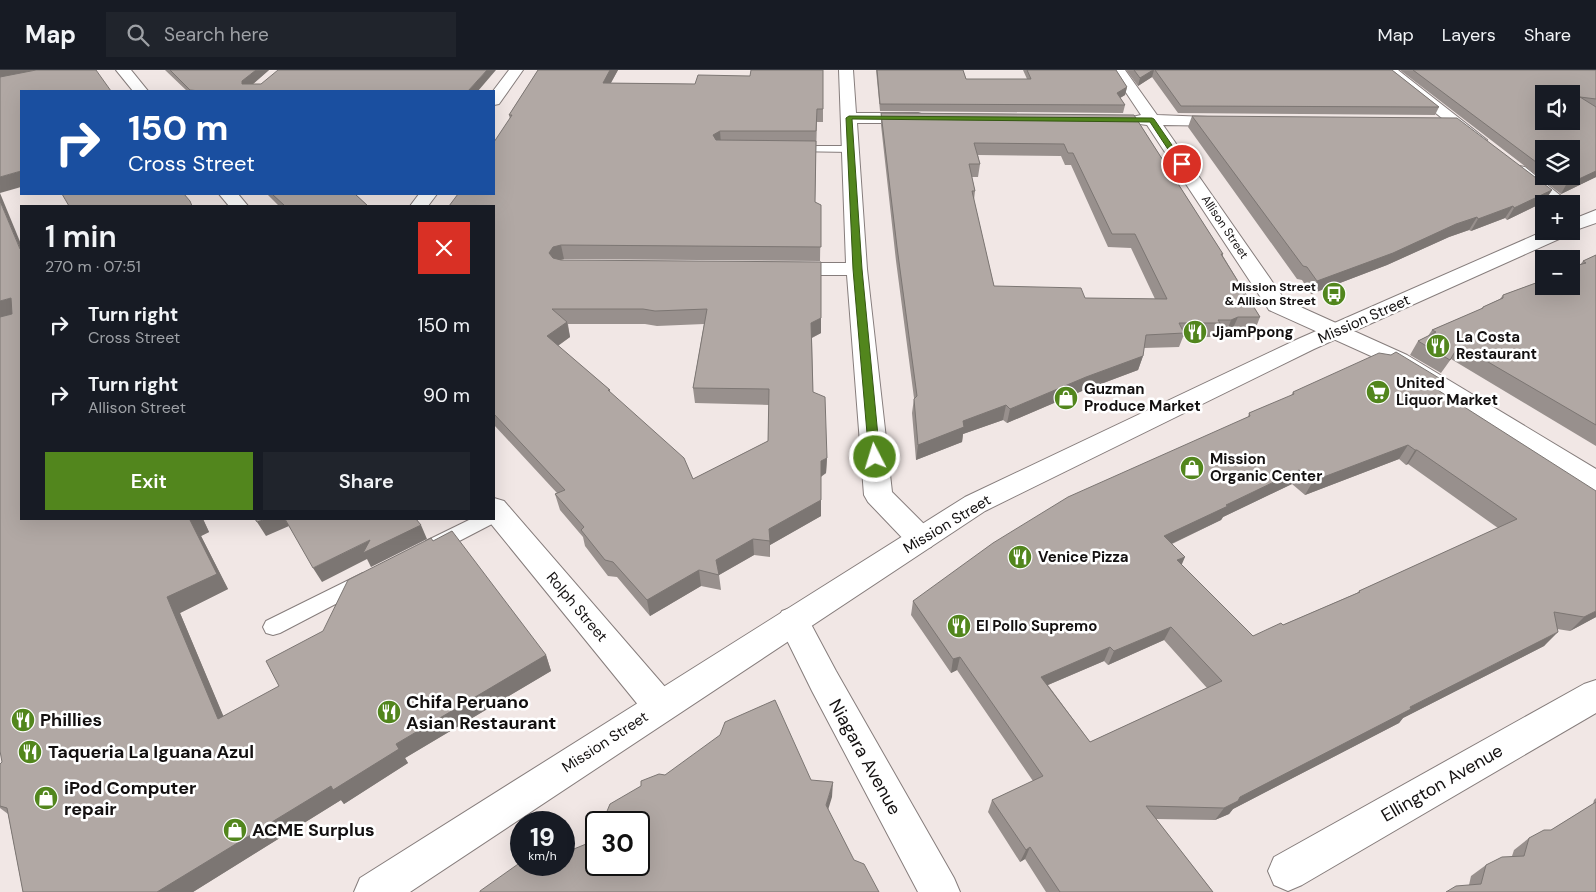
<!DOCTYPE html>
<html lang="en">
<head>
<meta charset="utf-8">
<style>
	:root { --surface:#171b24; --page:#20242c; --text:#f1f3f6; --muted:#9ea1a6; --line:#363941; --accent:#52861d }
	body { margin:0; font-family:"DM Sans",sans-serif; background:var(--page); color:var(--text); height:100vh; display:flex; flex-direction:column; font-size:19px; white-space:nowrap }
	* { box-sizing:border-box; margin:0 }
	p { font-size:16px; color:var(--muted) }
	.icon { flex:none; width:28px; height:28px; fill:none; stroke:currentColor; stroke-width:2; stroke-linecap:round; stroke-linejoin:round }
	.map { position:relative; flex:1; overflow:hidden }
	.details { position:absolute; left:20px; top:135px; width:475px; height:315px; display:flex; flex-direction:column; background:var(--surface); border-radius:0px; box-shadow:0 5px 20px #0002 }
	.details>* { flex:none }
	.hud { position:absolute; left:20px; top:20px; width:475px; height:105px; border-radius:0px; box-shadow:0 5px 20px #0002; background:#1a4fa0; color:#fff; overflow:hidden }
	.controls { position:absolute; left:1535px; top:15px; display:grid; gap:10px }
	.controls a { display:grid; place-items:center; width:45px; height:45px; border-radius:0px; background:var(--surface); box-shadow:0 5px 20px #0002; font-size:25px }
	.speed { position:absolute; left:510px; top:741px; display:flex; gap:10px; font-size:25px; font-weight:700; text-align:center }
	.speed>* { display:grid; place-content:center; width:65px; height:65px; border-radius:50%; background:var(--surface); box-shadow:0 5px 20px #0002; line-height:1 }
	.speed small { font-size:12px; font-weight:400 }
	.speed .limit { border:2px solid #111; border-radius:8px; background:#fff; color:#111 }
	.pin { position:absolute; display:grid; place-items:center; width:42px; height:42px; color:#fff; margin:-21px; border:2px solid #fff; border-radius:50%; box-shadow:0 1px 5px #0007 }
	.me { position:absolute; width:55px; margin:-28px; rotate:355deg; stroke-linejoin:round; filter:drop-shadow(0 0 4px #0008) }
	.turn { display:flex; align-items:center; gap:18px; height:105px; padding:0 25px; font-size:22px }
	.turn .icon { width:65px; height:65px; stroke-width:2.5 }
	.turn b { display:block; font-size:35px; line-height:42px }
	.round { display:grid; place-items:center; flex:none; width:52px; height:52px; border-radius:0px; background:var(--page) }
	.summary { display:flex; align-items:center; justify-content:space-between; height:85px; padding:0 25px }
	h1 { font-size:30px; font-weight:600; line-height:38px }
	.cta { display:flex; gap:10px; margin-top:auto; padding:10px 25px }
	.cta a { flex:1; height:58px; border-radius:0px; background:var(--accent); color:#fff; font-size:20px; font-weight:600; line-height:58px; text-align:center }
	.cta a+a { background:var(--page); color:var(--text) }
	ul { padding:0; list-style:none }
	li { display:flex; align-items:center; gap:15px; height:70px; padding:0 25px }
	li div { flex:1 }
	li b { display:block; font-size:19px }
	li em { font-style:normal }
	header { display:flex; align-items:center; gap:30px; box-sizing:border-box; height:70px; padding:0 25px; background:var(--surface); border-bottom:1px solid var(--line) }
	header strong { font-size:24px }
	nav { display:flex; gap:28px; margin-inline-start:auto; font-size:18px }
	.search { width:350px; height:45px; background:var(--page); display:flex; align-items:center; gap:12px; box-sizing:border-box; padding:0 18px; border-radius:0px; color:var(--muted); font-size:19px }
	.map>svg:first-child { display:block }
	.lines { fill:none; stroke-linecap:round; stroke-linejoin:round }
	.service-casing { stroke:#867d7c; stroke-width:2 }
	.minor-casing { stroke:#867d7c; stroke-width:2 }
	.secondary-casing { stroke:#867d7c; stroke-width:2 }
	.service { fill:#fff; fill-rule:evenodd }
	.minor { fill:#fff; fill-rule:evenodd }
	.secondary { fill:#fff; fill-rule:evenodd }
	.wall { fill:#98908d; fill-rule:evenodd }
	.shaded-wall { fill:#7c7673 }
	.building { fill:#b1a8a4; stroke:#7c7673; fill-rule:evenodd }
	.route { fill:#52861d; stroke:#355713 }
	.labels { text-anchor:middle; stroke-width:5; stroke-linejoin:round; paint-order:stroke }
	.far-street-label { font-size:12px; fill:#131010; stroke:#fff }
	.far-poi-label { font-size:12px; font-weight:bold; fill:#131010; stroke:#fff; text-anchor:end }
	.street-label { font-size:15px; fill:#131010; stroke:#fff }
	.poi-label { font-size:15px; font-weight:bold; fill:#131010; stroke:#fff; text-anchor:start }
	.near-poi-label { font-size:18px; font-weight:bold; fill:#131010; stroke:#fff; text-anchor:start }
	.near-street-label { font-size:18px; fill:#131010; stroke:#fff }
</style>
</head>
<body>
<header>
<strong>Map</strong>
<div class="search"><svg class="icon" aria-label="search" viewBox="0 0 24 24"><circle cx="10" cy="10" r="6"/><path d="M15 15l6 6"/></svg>Search here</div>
<nav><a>Map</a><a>Layers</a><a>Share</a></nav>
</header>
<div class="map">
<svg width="1596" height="822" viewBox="0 0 1596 822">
	<rect width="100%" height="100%" fill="#f1e7e5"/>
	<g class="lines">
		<g class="service-casing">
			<path id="service" d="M794,76h57l5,3 -5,3 -61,-1 -1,-2 1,-2z
				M494,447l1,2 -3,5 -52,27 -7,2 -7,-2 -2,-5 2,-5 45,-22h23z
				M363,503l7,3 3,5 -3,5 -90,47 -7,2 -7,-2 -3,-6 3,-6z"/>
		</g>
		<g class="minor-casing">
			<path id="minor" d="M116,0h15l17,21h-15z
				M509,0h14l-24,34 -5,1 -1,-14z
				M839,0h14l3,43h62l6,2 2,3 -2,3 -6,2h-61l10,146 25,223 39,39 5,8 -5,8 -10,3 -10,-3 -43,-45 -4,-7 -17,-220h-64l-7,-2 -3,-4 3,-4 7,-2h63z
				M1111,0h14l32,45 76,3 2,3 -2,3 -6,2 -64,-1 122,175 122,55 189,114v23l-10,-3 -195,-124 -122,-55 -122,-185 -15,-2 -2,-3 2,-3 9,-2z
				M1382,0h16l89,70 -2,3h-12z
				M1519,96l6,1 46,37h-21l-37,-29 -3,-4 3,-4z
				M219,124h19l10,12h-19z
				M419,124h18l-9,12h-18z
				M494,428l10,3 168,194 5,11 -5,11 -12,4 -12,-4 -161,-198h7z
				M793,537l11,4 32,60 118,207 6,14h-42l-106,-201 -35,-71 5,-9z
				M1596,610v33l-294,172 -14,6 -14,-6 -6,-14 6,-14 310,-173z"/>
		</g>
		<g class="secondary-casing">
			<path id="secondary" d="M1596,140v13l-26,9 -2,3 -254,114 -329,162 -575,381h-56l6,-14 605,-381 333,-158 246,-108h27v-11z"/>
		</g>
		<use href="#service" class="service"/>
		<use href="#minor" class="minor"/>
		<use href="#secondary" class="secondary"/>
	</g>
	<path class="wall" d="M165,0h104l-16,14 225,7h-291z
		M538,0h80l-7,13 84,1 55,-8 73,-6v52h-6l-1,32 -1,48 6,3 -1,56 -256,-2 -4,1 261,58v15l-9,5 1,54 14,66 -1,15 -5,4v39l-51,29v12l-16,-2 -35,20 2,15 -20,-4 -51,30 -33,-39 -9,-1 -23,-30 -2,-9 -23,-27 -5,-16 2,-1 -63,-68v-219l16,-87 -1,-4zM568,254h77l12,2 47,-2 -11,64 2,15 74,2 -1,36 -75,38 -83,-87v-2l-52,-44 12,-9z
		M876,0h87l3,9h61l-4,-9h93l11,17 -2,8 -5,3 5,7 -2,8 -243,-2z
		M1126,0h266l47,37 -4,8 -257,-2 -26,-36 -14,9z
		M1400,0h196v107l-35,17zM1544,79l27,27h-27z
		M881,43l253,2 89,139v2l37,61 -5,13h-23l-6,4h-10l-1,3h-32l-4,10 -35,1 -1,8 -5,14 -56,21 -75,32 -4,-3 -40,14 -1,8 -46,18 -4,-47 2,-15 -18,-137 -15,-136zM978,85l83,1 4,9h6l37,82 23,1 24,51 -70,-1 -91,-12 -20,-86 1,-9 -3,-14h6l2,-13z
		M1192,46l360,74 -8,12 -37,18 -2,-2 -34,13 -2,-1 -20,7 -62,28 -76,29 -9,-14 -5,-1 -109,-152z
		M267,124h88l13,12h-89z
		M1596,185v191l-145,-87 -10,14 -31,-18 8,-14 10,-5 4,-6 49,-21 2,-2 17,-8 3,-4 35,-13 6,-7v11l36,-21 3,-4z
		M1433,317l163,230 -26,14 -13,-2 -13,17 -141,72 -4,5 -166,86 -4,5 -14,6 -59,-1 57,73h-167l-21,-33 -5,3 -32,-50 4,-12 41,-19 -76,-111 -6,3 -40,-58 2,-14 335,-184 1,-4 42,-17 2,-4zM1399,389l7,6 2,-1 90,64 -139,63 -2,2 -74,32 -30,11 -71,-71 -10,-21 49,-24 2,-3 69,-33 13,11zM1164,570l43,48 -117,54 -42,-57 56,-24 4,4z
		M21,449h182l6,13 -8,4 27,53 -48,24 43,103 323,-61 5,16 -146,87 3,5 -64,41 -3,-4 -148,92h-170l-15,-78 -8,-6v-44l2,-2z
		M1596,728v94l-127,-7 2,-9 15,-11 26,-9 2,-6 15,-12 22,-8 42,-26 1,-4z"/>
	<path class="shaded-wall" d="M0,0h43l-43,9z
		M256,0h13l-23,20 -4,-6v-3z
		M487,0h9l-18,21h-10z
		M610,0h8l-14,25 -1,-12z
		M1153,0h1l-2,7 -14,9 2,-8z
		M1127,17l-2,8 -10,6 2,-8z
		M720,61l1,13 -7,4 -1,-13z
		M21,101v16l-21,6v-16z
		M1596,101v6l-35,17 5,-9z
		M1552,120l-8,12 -37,18 7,-12z
		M0,123l21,51v7l-21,-50z
		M1513,136l-8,12 -34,13 7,-12z
		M1477,147l-8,13 -20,7 -62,28 -76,29 6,-13 139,-57z
		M561,175l3,14 -8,2 -4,6 -3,-14 4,-6z
		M11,228l10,13 -21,7v-17z
		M1238,247l-6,13 -6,4 5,-14z
		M821,248v15l-10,5v-15z
		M567,252l3,15 -20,14 -3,-15z
		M1143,286l-5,14 -56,21 -75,32 3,-14 76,-32z
		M1006,335l-3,15 -40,14 -1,8 -46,18 2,-15 45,-24z
		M1408,375l-9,14 -94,36 8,-14z
		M1415,380h2l-9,14 -2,1z
		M827,388l-1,15 -6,4 1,-16z
		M1299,400l-7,14 -69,33 -2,3 -63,30 6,-14 62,-31z
		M821,430v16l-51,29v12l-1,-28z
		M193,449h10l6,13 -8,4 27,53 -48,24 51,121 -13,-15 -51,-122 23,-77z
		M266,449h19l4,7 -23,10 -9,-14z
		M421,455l6,14 -56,28 -4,-8 -45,23 -9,-14 57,-28z
		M753,469l1,16 -35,20 -3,-15z
		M1185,487l-6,14 -2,-11z
		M699,500l2,16 -51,30 -3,-16z
		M1596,541v6l-26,14 14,-14z
		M1171,557l-7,13 -56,25 6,-14z
		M1558,562l-14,14 -141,72 -4,5 -166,86 -4,5 -14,6 9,-12 16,-11 170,-90z
		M1110,577l-6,14 -68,29 5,-13z
		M546,585l5,16 -146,87 3,5 -64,41 -3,-4 -148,92h-36l239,-148z
		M960,587l-3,13 -6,3 2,-14z
		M833,712l-1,15 -7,23 1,-15z
		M1030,777l-5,12 -5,3 6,-12z"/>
	<path class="building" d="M36,0h60l15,21h-90v80l-21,6v-100z
		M170,0h86l-14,11v3h19l17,-14h209l-19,21h-268l-10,-1z
		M538,0h72l-7,13 92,1 3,-9 52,1 1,-6h72v39h-6l-1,22h-96l-7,4 3,5 100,1 -1,61 6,3v42l-260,-2 -8,2 -4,6 4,5 8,2 260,2v56l-10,5 2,69 12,5 2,61 -6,3v39l-52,29 1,12 -17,-2 -37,21 3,15 -20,-5 -52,30 -34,-38 -8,-2 -24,-30 3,-3 -29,-33 10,-4 -71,-76v-208h-45l9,-12h36v-52l18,-27h-3zM552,239h91l12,2 52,-2 -14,79 76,1 -1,52 -75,38 -9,-21 -76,-68h2l-63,-54 20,-14z
		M877,0h86l3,9h65l-4,-9h89l11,17 -10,6 8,12 -245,-1z
		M1134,0h19l-13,8z
		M1155,0h237l47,37 -258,-1z
		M1413,0h183v29l-16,-2 16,10v64l-30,14 -12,-9h17v-27h-27v19zM1544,24h27v27h-27z
		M881,43l253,2 89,139h-2l39,63h-22l-7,3h-13l2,3h-41l5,10 -38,2 -3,21 -57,21 -76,32 -4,-4 -43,16 1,6 -46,18 -4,-46 3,-3 -20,-149zM974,73l90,1 4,9h5l39,81h23l32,65 -82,-1 -4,-10 -87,-2 -22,-95h3l-6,-27h11z
		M1192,46l265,2 95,72 -38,18 -1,-2 -35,13 -1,-2 -21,7 -63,29 -76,28 -10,-14 -4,-1z
		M62,124h122l6,7 2,5h-123z
		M272,124h83l13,12h-83z
		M0,131l20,48h1v270h172l-3,1 27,54 -50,23 51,122 61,-33 -13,-25 57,-30 25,-51 83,-42 2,3 19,-10 94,124 -150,89 3,5 -66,41 -2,-4 -174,106h-134l-16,-84 -7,-2v-42l2,-2 -2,-11v-434l12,-3 -1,-16 -11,3z
		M1596,185v170l-137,-80 -9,15 -32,-19 18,-9 -4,-2 51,-22v-1l20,-9v-3l41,-15v6h27v-19l15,-4 -3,-2z
		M1396,282l43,26 -6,9 163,104v120l-12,6 -30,-5 4,20 -148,75 1,2 -171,88 -2,4 -14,7 -78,-2 67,86h-153l-30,-45 -4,3 -34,-50 51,-24 -83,-119 -7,2 -40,-58 80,-58 75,-46 182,-81 -1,-3 45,-19 -1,-2 86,-39 12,2zM1408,375l7,5h2l100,69 -158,72 1,1 -77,33 -2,-2 -28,13 -76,-76 8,-3 -21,-21 64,-30 -2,-1 73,-35 14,11zM1171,557l51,54 -132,61 -49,-65 69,-30 4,4z
		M255,449h11l-9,3z
		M285,449h131l5,6 -58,28 7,-13 -57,28z
		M775,630l36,80 22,2 -7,23 28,55 10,4 15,28h-399v-1l41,-29v3h43v-12l32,-13v25h43v-43h-32l-2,-6 5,-12 31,-18v-5l18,-7 6,1 55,-40 5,-13z
		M1596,732v90h-150l10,-6 25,-2 5,-19 16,-8 22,-1 5,-18 15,-8h7z"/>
	<path class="route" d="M849,46l303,2 2,1 31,45 -6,2 -29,-44 -298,-3 10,150 18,188 -5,4 -6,-4 -16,-188 -7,-151z"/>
	<defs>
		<g id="bus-disc" transform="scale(1.25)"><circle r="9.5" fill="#52861d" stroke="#fff"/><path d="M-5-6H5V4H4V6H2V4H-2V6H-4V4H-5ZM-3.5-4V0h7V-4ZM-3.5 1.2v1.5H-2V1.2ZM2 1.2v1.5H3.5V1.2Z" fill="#fff"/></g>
		<g id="restaurant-disc" transform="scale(1.25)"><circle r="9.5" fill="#52861d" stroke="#fff"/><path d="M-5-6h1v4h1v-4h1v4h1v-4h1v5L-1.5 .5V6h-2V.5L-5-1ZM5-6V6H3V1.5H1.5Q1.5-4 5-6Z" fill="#fff"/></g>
		<g id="supermarket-disc" transform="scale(1.25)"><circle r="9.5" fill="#52861d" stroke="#fff"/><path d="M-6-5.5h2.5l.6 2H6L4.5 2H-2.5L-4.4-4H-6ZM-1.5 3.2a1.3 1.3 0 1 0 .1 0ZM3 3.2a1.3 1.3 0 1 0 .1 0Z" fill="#fff"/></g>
		<g id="shop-disc" transform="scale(1.25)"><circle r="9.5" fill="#52861d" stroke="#fff"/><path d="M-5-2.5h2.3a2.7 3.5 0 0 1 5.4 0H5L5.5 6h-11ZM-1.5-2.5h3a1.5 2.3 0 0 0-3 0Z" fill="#fff"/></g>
	</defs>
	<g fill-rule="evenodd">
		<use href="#bus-disc" x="1334" y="224"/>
		<use href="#restaurant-disc" x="1195" y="262"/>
		<use href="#restaurant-disc" x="1438" y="276"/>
		<use href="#supermarket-disc" x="1378" y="322"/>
		<use href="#shop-disc" x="1066" y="328"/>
		<use href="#shop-disc" x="1192" y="398"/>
		<use href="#restaurant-disc" x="1020" y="487"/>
		<use href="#restaurant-disc" x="959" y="556"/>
		<use href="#restaurant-disc" x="389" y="642"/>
		<use href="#restaurant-disc" x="23" y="650"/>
		<use href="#restaurant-disc" x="30" y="682"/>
		<use href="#shop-disc" x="46" y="728"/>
		<use href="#shop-disc" x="235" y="760"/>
	</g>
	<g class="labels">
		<g class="far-street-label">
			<text transform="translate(1225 157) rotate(56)" y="4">Allison Street</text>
		</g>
		<g class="far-poi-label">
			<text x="1316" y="221">Mission Street<tspan x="1316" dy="14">&amp; Allison Street</tspan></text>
		</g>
		<g class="street-label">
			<text transform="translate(1364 249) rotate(-24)" y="5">Mission Street</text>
			<text transform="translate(947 454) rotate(-31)" y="5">Mission Street</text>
			<text transform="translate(577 537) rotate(50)" y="5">Rolph Street</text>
			<text transform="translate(605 672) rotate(-33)" y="5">Mission Street</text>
		</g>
		<g class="poi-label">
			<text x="1212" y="267">JjamPpong</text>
			<text x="1456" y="272">La Costa<tspan x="1456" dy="17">Restaurant</tspan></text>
			<text x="1396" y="318">United<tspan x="1396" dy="17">Liquor Market</tspan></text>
			<text x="1084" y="324">Guzman<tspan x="1084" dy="17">Produce Market</tspan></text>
			<text x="1210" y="394">Mission<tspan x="1210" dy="17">Organic Center</tspan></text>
			<text x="1038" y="492">Venice Pizza</text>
			<text x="976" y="561">El Pollo Supremo</text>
		</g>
		<g class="near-poi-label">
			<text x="406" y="638">Chifa Peruano<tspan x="406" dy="21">Asian Restaurant</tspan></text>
			<text x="40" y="656">Phillies</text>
			<text x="48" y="688">Taqueria La Iguana Azul</text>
			<text x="64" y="724">iPod Computer<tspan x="64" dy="21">repair</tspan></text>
			<text x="252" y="766">ACME Surplus</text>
		</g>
		<g class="near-street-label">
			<text transform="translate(865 687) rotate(61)" y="6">Niagara Avenue</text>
			<text transform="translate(1442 713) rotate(-30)" y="6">Ellington Avenue</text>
		</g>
	</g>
</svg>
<div class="controls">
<a><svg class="icon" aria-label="sound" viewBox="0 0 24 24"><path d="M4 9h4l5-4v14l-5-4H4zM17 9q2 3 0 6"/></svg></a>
<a><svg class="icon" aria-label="layers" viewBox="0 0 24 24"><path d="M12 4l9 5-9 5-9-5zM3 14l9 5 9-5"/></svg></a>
<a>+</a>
<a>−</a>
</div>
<div class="speed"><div>19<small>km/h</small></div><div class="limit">30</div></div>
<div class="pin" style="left:1182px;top:94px;background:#d93025"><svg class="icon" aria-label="arrive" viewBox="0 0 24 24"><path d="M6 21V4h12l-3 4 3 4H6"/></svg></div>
<svg class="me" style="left:875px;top:387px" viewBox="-20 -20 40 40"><circle r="17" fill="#52861d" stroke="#fff" stroke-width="3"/><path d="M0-11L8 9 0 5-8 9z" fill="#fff"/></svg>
<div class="hud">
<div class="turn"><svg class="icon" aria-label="right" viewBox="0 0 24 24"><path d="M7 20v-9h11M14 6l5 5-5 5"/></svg><div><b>150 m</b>Cross Street</div></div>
</div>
<section class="details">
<div class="summary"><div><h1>1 min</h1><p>270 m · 07:51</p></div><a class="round" style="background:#d93025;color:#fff"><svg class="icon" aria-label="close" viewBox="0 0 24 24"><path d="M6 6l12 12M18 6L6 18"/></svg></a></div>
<ul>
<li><svg class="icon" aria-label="right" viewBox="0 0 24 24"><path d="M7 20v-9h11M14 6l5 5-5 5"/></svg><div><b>Turn right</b><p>Cross Street</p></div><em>150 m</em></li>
<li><svg class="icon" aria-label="right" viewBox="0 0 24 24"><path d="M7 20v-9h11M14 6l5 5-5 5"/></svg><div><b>Turn right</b><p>Allison Street</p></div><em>90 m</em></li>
</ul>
<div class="cta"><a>Exit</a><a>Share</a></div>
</section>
</div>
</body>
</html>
